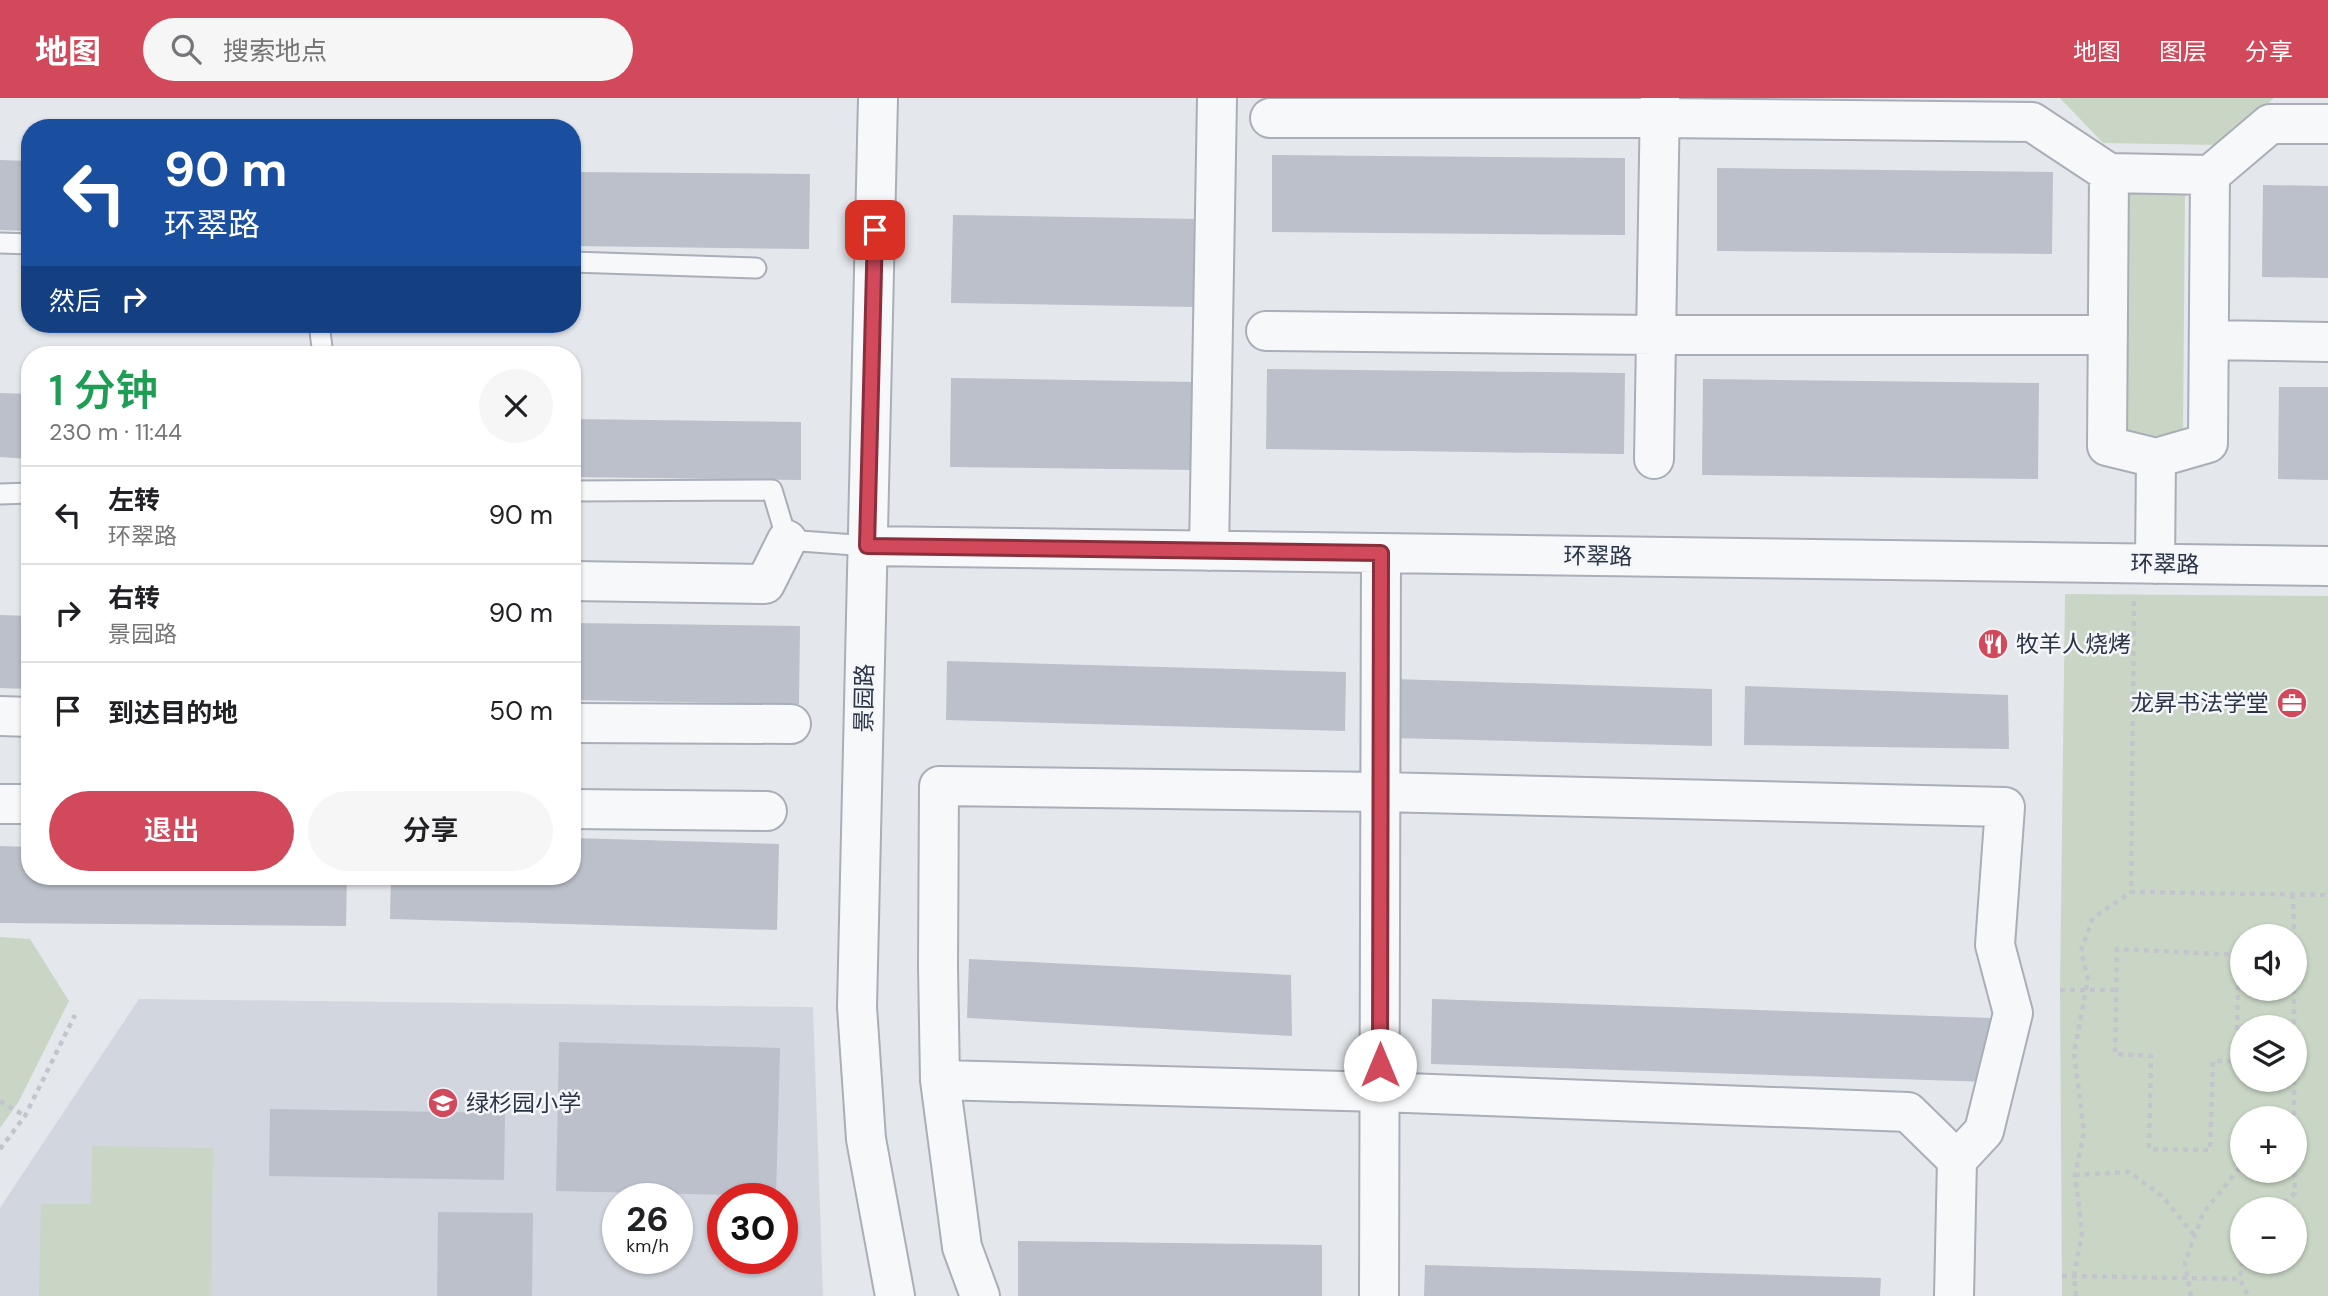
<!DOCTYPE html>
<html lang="zh">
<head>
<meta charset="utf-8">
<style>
	:root { --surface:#fff; --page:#f6f6f6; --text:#202124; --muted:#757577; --line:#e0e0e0; --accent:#d1495b }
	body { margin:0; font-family:"DM Sans","Noto Sans SC",sans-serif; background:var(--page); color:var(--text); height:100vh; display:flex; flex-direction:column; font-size:26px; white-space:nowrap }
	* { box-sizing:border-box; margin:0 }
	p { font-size:23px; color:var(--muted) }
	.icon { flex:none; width:38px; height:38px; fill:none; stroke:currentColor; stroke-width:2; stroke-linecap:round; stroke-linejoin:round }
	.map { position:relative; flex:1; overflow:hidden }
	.drawer { position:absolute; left:21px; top:248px; width:560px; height:539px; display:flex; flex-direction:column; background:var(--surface); border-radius:28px; box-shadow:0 2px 5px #0004 }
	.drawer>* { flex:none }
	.guide { position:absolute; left:21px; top:21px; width:560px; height:214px; border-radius:28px; box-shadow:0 2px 5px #0004; background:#1a4fa0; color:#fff; overflow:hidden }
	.tools { position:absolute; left:2230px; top:826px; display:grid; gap:14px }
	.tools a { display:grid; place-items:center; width:77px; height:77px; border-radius:50%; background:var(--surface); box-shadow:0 2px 5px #0004; font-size:35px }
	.speed { position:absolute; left:602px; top:1085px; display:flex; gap:14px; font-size:35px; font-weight:700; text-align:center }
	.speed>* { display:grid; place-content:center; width:91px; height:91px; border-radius:50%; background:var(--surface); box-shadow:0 2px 5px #0004; line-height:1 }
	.speed small { font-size:18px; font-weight:400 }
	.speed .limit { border:10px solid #d22; background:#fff; color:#111 }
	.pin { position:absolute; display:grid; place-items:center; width:60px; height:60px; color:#fff; margin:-30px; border-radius:14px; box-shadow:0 4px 10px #0006 }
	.me { position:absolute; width:77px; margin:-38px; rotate:0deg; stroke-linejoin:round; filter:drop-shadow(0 0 5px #0008) }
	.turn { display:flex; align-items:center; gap:24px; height:147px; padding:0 28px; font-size:32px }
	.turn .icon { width:91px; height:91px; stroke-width:2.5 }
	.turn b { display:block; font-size:49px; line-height:60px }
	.then { display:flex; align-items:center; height:66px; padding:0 28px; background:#0003; gap:14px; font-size:26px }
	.round { display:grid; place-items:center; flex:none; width:74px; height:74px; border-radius:37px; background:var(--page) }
	.summary { display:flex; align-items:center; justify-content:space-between; height:119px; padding:0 28px }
	h1 { font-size:42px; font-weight:600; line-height:52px; color:#1e9e55 }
	.primary-button { display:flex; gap:14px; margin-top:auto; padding:14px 28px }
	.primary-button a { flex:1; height:80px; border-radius:42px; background:var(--accent); color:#fff; font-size:28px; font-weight:600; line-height:80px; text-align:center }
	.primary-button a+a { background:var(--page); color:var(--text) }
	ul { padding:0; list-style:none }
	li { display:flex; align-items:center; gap:21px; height:98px; padding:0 28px; border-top:2px solid var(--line) }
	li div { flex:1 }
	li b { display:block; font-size:26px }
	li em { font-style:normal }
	header { display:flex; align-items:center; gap:42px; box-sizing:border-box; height:98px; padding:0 35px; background:var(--accent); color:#fff }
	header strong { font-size:33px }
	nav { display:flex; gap:38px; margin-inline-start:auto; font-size:24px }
	.search { width:490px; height:63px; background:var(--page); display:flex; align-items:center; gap:18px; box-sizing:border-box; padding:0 24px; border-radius:38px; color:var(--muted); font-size:26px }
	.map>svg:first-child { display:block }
	.built { fill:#d2d6de; fill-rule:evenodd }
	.green { fill:#c9d6c5; fill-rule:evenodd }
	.building { fill:#bbc0ca }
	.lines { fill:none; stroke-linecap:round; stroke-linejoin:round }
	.service-casing { stroke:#a9aeb7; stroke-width:23 }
	.minor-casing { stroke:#a9aeb7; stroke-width:42 }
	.path { stroke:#c2c5cb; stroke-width:4.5; stroke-dasharray:5 5; stroke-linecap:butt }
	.service { stroke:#f7f8fa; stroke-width:19 }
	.minor { stroke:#f7f8fa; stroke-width:38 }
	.route-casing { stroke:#882f3b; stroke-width:18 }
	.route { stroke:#d1495b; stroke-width:12 }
	.labels { text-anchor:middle; stroke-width:5; stroke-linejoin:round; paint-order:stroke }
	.street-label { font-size:23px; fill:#2b3445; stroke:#f4f6f9 }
	.poi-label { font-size:23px; fill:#2b3445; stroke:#f4f6f9; text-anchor:start }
</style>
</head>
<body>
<header>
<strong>地图</strong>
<div class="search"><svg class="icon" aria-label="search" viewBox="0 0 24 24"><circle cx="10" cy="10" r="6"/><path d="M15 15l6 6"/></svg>搜索地点</div>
<nav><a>地图</a><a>图层</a><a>分享</a></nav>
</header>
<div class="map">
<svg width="2328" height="1198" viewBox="0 0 2328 1198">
	<rect width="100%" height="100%" fill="#e4e7ec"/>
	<path class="built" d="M139,901l674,8 10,289h-823v-88zM618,1101h59v59h-59zM723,1101h59v59h-59z"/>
	<path class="green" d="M2060,0h214l-55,47 -116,-2z
		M2126,91h59l-2,247h-59z
		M2065,496l263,2v700h-266l-2,-306zM2294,838v53h-52v-53zM2294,929v53h-52v-53zM2294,1020v53h-52v-53zM2242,1111h52v53h-52z
		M0,839l30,2 39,62 -50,100 -19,27z
		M92,1048l121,2 -2,148h-172l2,-92h50z"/>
	<path class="building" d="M1272,57l353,3v77l-353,-3z
		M0,62l30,1v70l-30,-1z
		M1717,70l336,4 -1,82 -335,-3z
		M572,74l238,2 -1,75 -237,-3z
		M2263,87l65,1v92l-66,-1z
		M953,117l245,4 -2,88 -245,-4z
		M1267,271l358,4 -1,81 -358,-5z
		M951,280l245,4 -1,88 -245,-3z
		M1703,281l336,4 -1,96 -336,-4z
		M2279,289h49v93l-50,-1z
		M0,295l30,1v65l-30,-2z
		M572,321l229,3v58l-229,-3z
		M0,517l30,1v73l-30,-1z
		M572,525l228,3 -1,78 -227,-4z
		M947,563l399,11 -1,59 -399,-11z
		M1394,581l318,10v57l-319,-8z
		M1745,588l263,9 1,54 -265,-4z
		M572,740l207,6 -2,86 -387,-11 1,-42h181z
		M0,748l30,1v30h317l-1,49 -346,-3z
		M969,861l322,16 1,61 -325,-18z
		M1432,901l560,19 -1,64 -560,-18z
		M559,944l221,6 -4,148 -220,-5z
		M270,1011l235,4 -1,67 -235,-4z
		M438,1114l95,1 -1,83h-95z
		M1018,1143l304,4v51h-304z
		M1425,1167l456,13 -1,18h-456z"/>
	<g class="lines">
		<g class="service-casing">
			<path id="service" d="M0,145l30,1
				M572,164l184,6
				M319,226l4,31
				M572,393l200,-1 15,50 81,6
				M0,396l30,-1"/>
		</g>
		<g class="minor-casing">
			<path id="minor" d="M878,0l-21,909 9,132 29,157
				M1270,20h389l373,4 77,51 101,2 60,-51h58
				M2109,75l-2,273 49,12 52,-15 2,-268
				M1266,233l390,4h452
				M2209,242l119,2
				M1654,361l6,-361
				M868,448l1460,20
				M1209,453l8,-453
				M2155,466l1,-106
				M572,483l193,3 22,-44
				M0,618l30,1
				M572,625l219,1
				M0,706h30
				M572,711l195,2
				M940,982l440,12 528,20 49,48 -3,136
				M980,1198l-18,-49 -22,-167 -2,-114 1,-180 441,6 625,15 -10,138 18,68 -29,118 -27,29
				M1379,1198l2,-743"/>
		</g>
		<path class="path" d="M2134,503l-3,291 197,3
			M2293,796l1,42
			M2239,857l-3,106h-23l-3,89 -61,-1 2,-93 -36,-2 2,-105 125,6
			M2294,891v38
			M2060,892h56
			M2294,982v38
			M0,1003l25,15
			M0,1051l25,-33 50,-101
			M2075,1077l54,-3 33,24 32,39
			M2276,1111l19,-16 -1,-40
			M2242,1163l-2,18 8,17
			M2062,1178l178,3
			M2076,1198l-2,-20 8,-43 -7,-58 9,-43 -10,-79 14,-74 -7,-28 12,-33 38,-26
			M2191,1198l-6,-33 18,-50 39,-48"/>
		<use href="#service" class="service"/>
		<use href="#minor" class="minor"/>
	</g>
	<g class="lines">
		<g class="route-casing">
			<path id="route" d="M875,132l-8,316 514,7 -1,512"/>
		</g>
		<use href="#route" class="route"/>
	</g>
	<defs>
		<g id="restaurant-disc" transform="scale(1.575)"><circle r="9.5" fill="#d1495b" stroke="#f4f6f9"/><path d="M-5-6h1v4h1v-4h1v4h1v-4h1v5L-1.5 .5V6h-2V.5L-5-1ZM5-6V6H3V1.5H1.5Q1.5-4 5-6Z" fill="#fff"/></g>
		<g id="office-disc" transform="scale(1.575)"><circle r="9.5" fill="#d1495b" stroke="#f4f6f9"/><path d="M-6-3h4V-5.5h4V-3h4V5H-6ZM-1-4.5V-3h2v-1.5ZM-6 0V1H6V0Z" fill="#fff"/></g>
		<g id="school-disc" transform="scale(1.575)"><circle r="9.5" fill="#d1495b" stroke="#f4f6f9"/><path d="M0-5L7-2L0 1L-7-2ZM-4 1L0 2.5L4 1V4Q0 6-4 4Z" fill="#fff"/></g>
	</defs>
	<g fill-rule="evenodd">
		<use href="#restaurant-disc" x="1993" y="546"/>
		<use href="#office-disc" x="2292" y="605"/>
		<use href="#school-disc" x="443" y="1005"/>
	</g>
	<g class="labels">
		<g class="street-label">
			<text transform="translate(1598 458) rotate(1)" y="8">环翠路</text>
			<text transform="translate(2165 466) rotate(1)" y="8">环翠路</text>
			<text transform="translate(864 600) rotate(-89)" y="8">景园路</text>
		</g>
		<g class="poi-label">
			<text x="2016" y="554">牧羊人烧烤</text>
			<text x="2269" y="613" text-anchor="end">龙昇书法学堂</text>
			<text x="466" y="1013">绿杉园小学</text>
		</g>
	</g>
</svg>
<div class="tools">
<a><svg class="icon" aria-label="sound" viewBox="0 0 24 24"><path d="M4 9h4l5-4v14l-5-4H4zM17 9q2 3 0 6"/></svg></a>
<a><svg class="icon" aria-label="layers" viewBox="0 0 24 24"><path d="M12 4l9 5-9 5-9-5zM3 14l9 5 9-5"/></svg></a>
<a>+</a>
<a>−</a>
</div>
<div class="speed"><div>26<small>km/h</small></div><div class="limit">30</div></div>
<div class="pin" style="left:875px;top:132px;background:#d93025"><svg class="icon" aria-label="arrive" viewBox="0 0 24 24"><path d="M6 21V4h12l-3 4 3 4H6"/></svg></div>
<svg class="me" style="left:1380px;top:967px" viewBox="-20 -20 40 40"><circle r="19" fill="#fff"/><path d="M0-13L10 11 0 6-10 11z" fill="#d1495b"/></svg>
<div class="guide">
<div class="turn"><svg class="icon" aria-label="left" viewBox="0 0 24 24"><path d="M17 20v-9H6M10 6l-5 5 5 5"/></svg><div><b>90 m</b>环翠路</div></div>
<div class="then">然后<svg class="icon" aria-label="right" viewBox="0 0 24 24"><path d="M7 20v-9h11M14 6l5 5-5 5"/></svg></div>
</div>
<section class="drawer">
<div class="summary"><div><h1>1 分钟</h1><p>230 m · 11:44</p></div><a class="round"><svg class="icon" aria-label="close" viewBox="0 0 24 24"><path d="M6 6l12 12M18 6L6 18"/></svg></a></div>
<ul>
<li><svg class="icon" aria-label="left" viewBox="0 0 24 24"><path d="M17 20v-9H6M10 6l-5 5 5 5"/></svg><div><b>左转</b><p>环翠路</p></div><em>90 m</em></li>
<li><svg class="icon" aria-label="right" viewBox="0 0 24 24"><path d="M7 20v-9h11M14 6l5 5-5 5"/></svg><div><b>右转</b><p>景园路</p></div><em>90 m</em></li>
<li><svg class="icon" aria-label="arrive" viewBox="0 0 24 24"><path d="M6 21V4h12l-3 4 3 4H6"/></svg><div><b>到达目的地</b></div><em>50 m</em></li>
</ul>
<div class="primary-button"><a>退出</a><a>分享</a></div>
</section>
</div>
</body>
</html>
